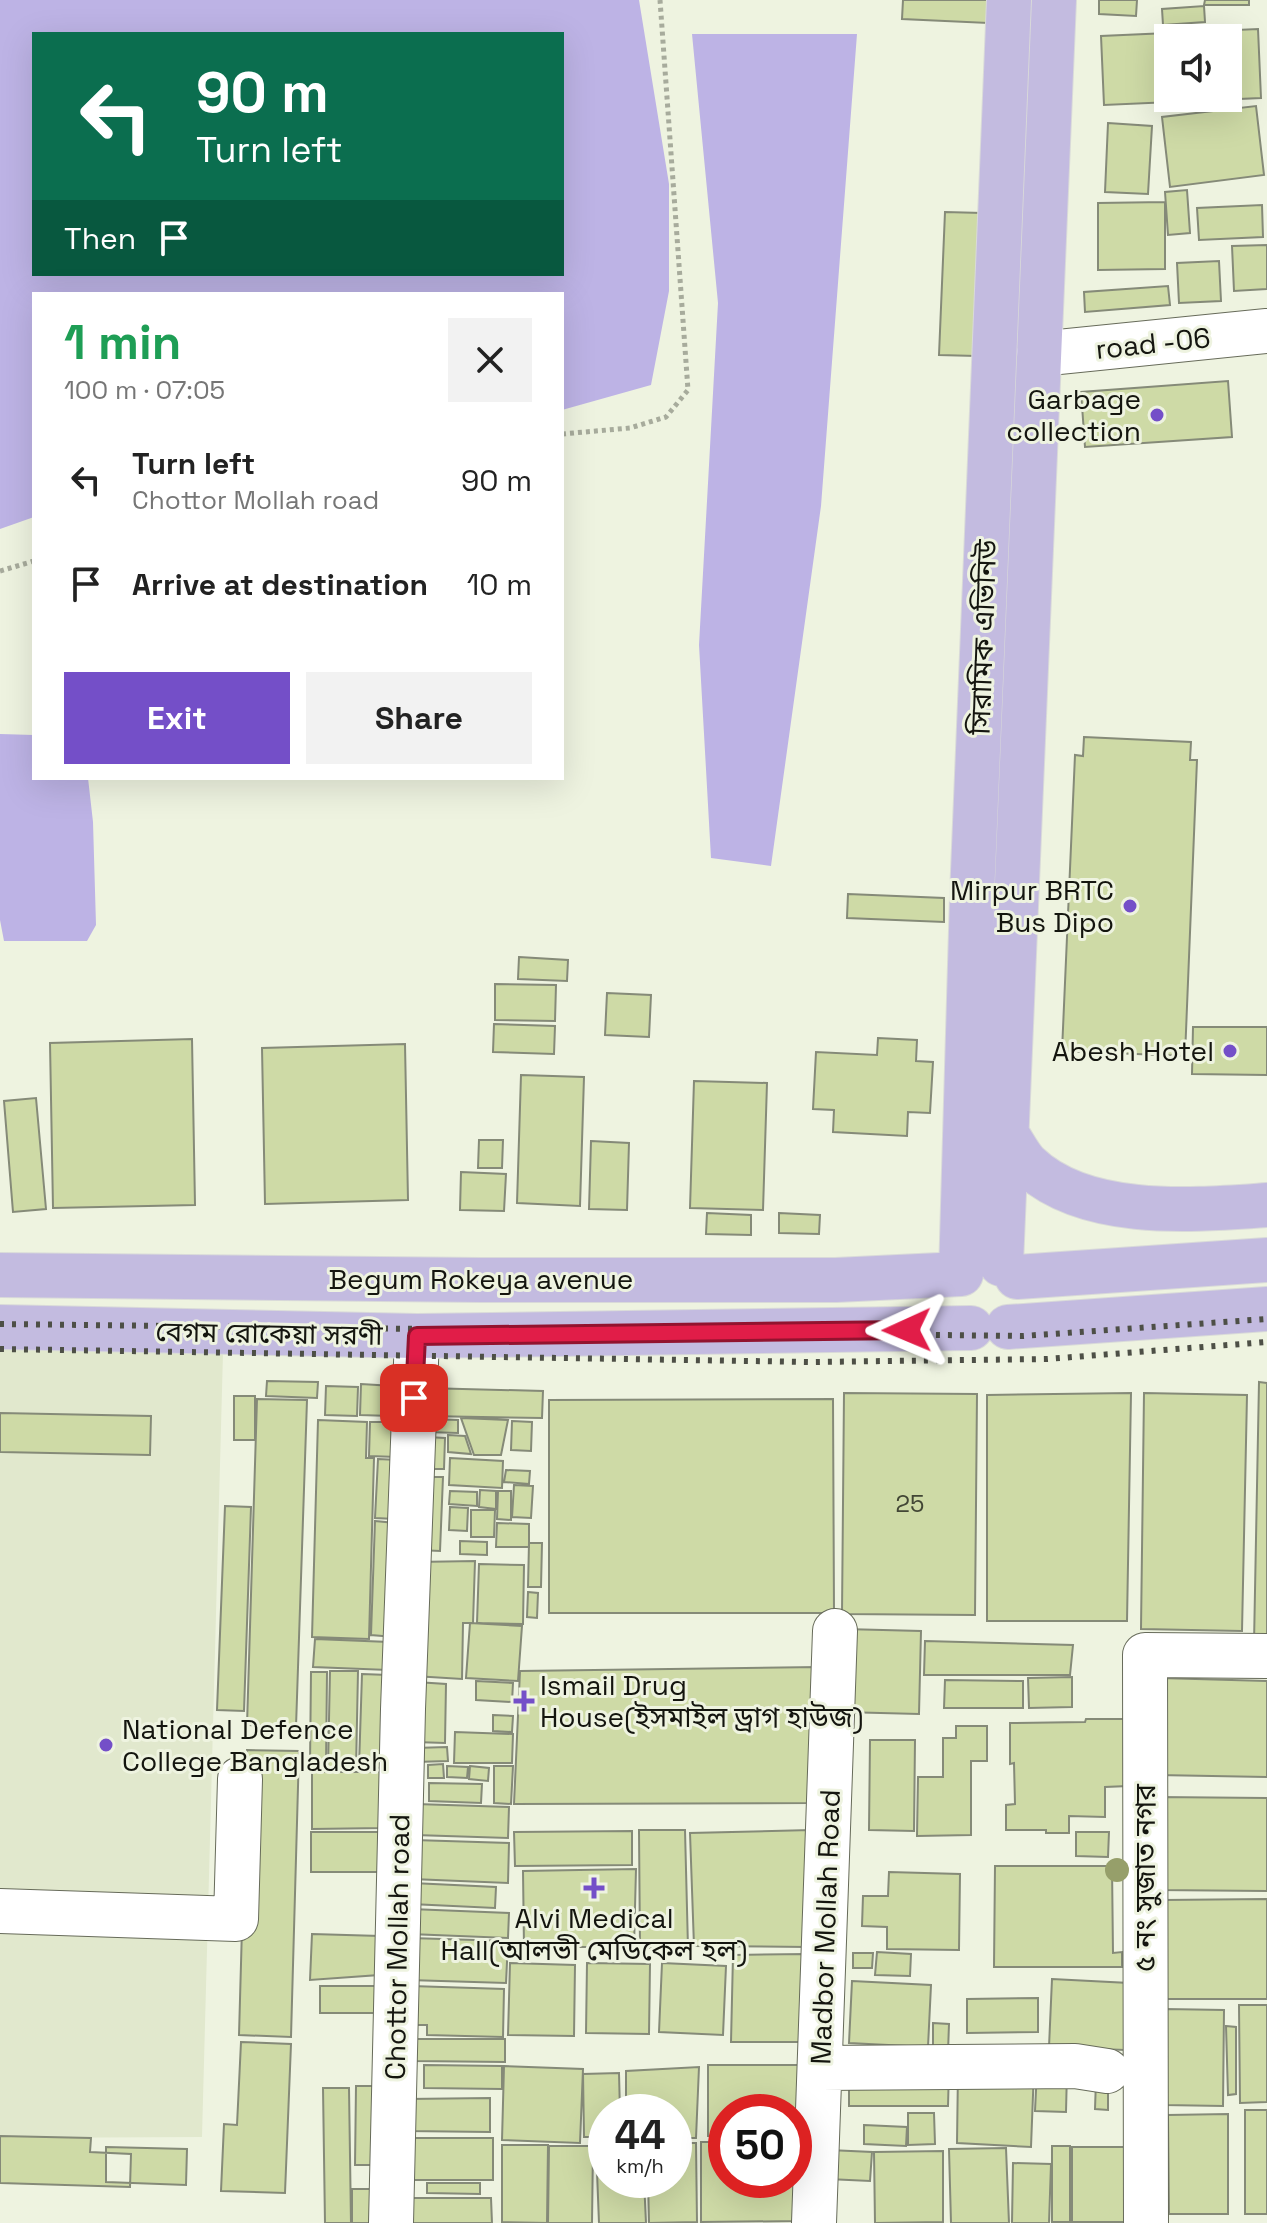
<!DOCTYPE html>
<html lang="en">
<head>
<meta charset="utf-8">
<style>
	:root { --surface:#fff; --page:#f2f2f2; --text:#222; --muted:#767676; --accent:#744fc8 }
	body { margin:0; font-family:"Space Grotesk","Noto Sans Bengali",sans-serif; background:var(--page); color:var(--text); height:100vh; display:flex; flex-direction:column; font-size:30px; white-space:nowrap }
	* { box-sizing:border-box; margin:0 }
	p { font-size:26px; color:var(--muted) }
	.icon { flex:none; width:44px; height:44px; fill:none; stroke:currentColor; stroke-width:2; stroke-linecap:round; stroke-linejoin:round }
	.map { position:relative; flex:1; overflow:hidden }
	.drawer { position:absolute; left:32px; top:292px; width:532px; height:488px; display:flex; flex-direction:column; background:var(--surface); border-radius:0px; box-shadow:0 8px 32px #0002 }
	.drawer>* { flex:none }
	.banner { position:absolute; left:32px; top:32px; width:532px; height:244px; border-radius:0px; box-shadow:0 8px 32px #0002; background:#0b6e4f; color:#fff; overflow:hidden }
	.tools { position:absolute; left:1154px; top:24px; display:grid; gap:16px }
	.tools a { display:grid; place-items:center; width:88px; height:88px; border-radius:0px; background:var(--surface); box-shadow:0 8px 32px #0002; font-size:40px }
	.speed { position:absolute; left:588px; top:2094px; display:flex; gap:16px; font-size:40px; font-weight:700; text-align:center }
	.speed>* { display:grid; place-content:center; width:104px; height:104px; border-radius:50%; background:var(--surface); box-shadow:0 8px 32px #0002; line-height:1 }
	.speed small { font-size:20px; font-weight:400 }
	.speed .limit { border:12px solid #d22; background:#fff; color:#111 }
	.pin { position:absolute; display:grid; place-items:center; width:68px; height:68px; color:#fff; margin:-34px; border-radius:16px; box-shadow:0 4px 12px #0006 }
	.me { position:absolute; width:88px; margin:-44px; rotate:269deg; stroke-linejoin:round; filter:drop-shadow(0 0 6px #0008) }
	.turn { display:flex; align-items:center; gap:28px; height:168px; padding:0 32px; font-size:36px }
	.turn .icon { width:104px; height:104px; stroke-width:2.5 }
	.turn b { display:block; font-size:56px; line-height:68px }
	.then { display:flex; align-items:center; height:76px; padding:0 32px; background:#0003; gap:16px; font-size:30px }
	.round { display:grid; place-items:center; flex:none; width:84px; height:84px; border-radius:0px; background:var(--page) }
	.summary { display:flex; align-items:center; justify-content:space-between; height:136px; padding:0 32px }
	h1 { font-size:48px; font-weight:700; line-height:60px; color:#1e9e55 }
	.primary-button { display:flex; gap:16px; margin-top:auto; padding:16px 32px }
	.primary-button a { flex:1; height:92px; border-radius:0px; background:var(--accent); color:#fff; font-size:32px; font-weight:700; line-height:92px; text-align:center }
	.primary-button a+a { background:var(--page); color:var(--text) }
	ul { padding:0; list-style:none }
	li { display:flex; align-items:center; gap:24px; height:104px; padding:0 32px }
	li div { flex:1 }
	li b { display:block; font-size:30px }
	li em { font-style:normal }
	.map>svg:first-child { display:block }
	.built { fill:#e1e8cd }
	.water { fill:#bdb3e5; fill-rule:evenodd }
	.building { fill:#cedaa6; stroke:#858a78; stroke-width:2; fill-rule:evenodd }
	.lines { fill:none; stroke-linecap:round; stroke-linejoin:round }
	.minor-casing { stroke:#676b5a; stroke-width:46 }
	.major-casing { stroke:#d9dad9; stroke-width:46 }
	.path { stroke:#a7ab9c; stroke-width:5; stroke-dasharray:4 4; stroke-linecap:butt }
	.minor { stroke:#fff; stroke-width:44 }
	.major { stroke:#c3bbe0; stroke-width:44 }
	.rail { stroke:#4d4f46; stroke-width:6; stroke-dasharray:4 8; stroke-linecap:butt }
	.tree { fill:#969f6a }
	.route-casing { stroke:#92132f; stroke-width:20 }
	.route { stroke:#e11d48; stroke-width:14 }
	.poi-dot { fill:#744fc8; stroke:#eef3e0; stroke-width:3 }
	.labels { text-anchor:middle; stroke-width:6; stroke-linejoin:round; paint-order:stroke }
	.number-label { font-size:24px; fill:#424635 }
	.street-label { font-size:28px; fill:#14150f; stroke:#eef3e0 }
	.poi-label { font-size:28px; fill:#14150f; stroke:#eef3e0; text-anchor:end }
</style>
</head>
<body>
<div class="map">
<svg width="1267" height="2223" viewBox="0 0 1267 2223">
	<rect width="100%" height="100%" fill="#eef3e0"/>
	<path class="built" d="M0,1348l223,5 -21,784 -202,1z"/>
	<path class="water" d="M0,0h639l30,184v107l-18,94 -89,25v-116h-528v223l-34,12zM34,34h528v240h-528z
		M692,34h165l-36,472 -50,360 -60,-8 -12,-213 19,-342z
		M0,734l34,1v43h54l5,44 3,103 -9,16h-83l-4,-21z"/>
	<path class="building" d="M903,0h86l-1,23 -86,-4z
		M1099,0h38l-1,16 -37,-2z
		M1205,0h44v5h-45z
		M1204,6l1,16 -42,3 -1,-16z
		M1258,29l3,69 -157,7 -3,-69zM1168,38h60v60h-60z
		M1256,106l8,69 -94,12 -8,-70z
		M1108,123l44,3 -4,68 -43,-2z
		M1187,190l3,43 -22,2 -3,-43z
		M1165,202v67l-67,1v-67z
		M1262,205l1,32 -64,3 -2,-32z
		M945,212l37,1 -6,143 -37,-1z
		M1267,245v44l-33,2 -2,-45z
		M1219,261l2,40 -42,2 -2,-40z
		M1168,286l2,19 -85,7 -1,-20z
		M1228,381l4,56 -147,10 -4,-55z
		M1084,737l107,5 -1,18h7l-12,296 -123,-5 13,-296 8,1z
		M848,894l96,4v24l-97,-4z
		M519,957l49,3 -1,21 -49,-2z
		M495,984l61,1 -1,36 -60,-1z
		M607,993l44,2 -2,42 -44,-2z
		M494,1024l61,2 -1,28 -61,-2z
		M1193,1027h74v48l-75,-1z
		M878,1038l39,2 -1,21 17,1 -3,51 -22,-1 -1,24 -74,-4 1,-22 -21,-1 3,-57 61,3z
		M192,1039l3,166 -142,3 -3,-165z
		M405,1044l3,156 -143,4 -3,-156z
		M521,1075l63,2 -4,129 -63,-3z
		M694,1081l73,2 -4,127 -73,-2z
		M36,1098l10,111 -33,3 -9,-111z
		M479,1140h24l-1,28h-24z
		M591,1141l38,2 -2,67 -38,-1z
		M461,1172l45,2 -2,37 -44,-1z
		M707,1213l44,2v20l-45,-1z
		M779,1213l41,2 -1,19 -40,-1z
		M267,1381l51,1 -1,16 -51,-2z
		M1259,1382l8,1v260h-13z
		M361,1384l32,2 -2,30 -31,-1z
		M326,1386l32,1 -1,29 -32,-1z
		M425,1388l118,3 -1,27 -117,-2z
		M844,1393l133,1 -2,221 -133,-1z
		M1131,1393l-4,228h-140v-226z
		M1144,1393l103,2 -5,236 -101,-2z
		M234,1396h21v44h-21z
		M257,1399l50,1 -11,327 -49,-2z
		M833,1399l1,214h-285v-213z
		M0,1413l151,3 -1,39 -150,-3z
		M461,1418l47,2 -7,35h-27z
		M428,1419l30,1v13l-31,-1z
		M318,1420l49,2 -1,36h8l-5,181 -57,-2z
		M512,1421l20,1 -1,29 -20,-1z
		M370,1422h28l-1,35 -28,-1z
		M448,1435l17,1 6,18 -23,-2z
		M427,1437l18,1 -1,31h-18z
		M450,1458l53,3 -1,27 -53,-3z
		M378,1459l20,1 -3,59 -20,-1z
		M506,1470l24,1 -1,13 -25,-2z
		M423,1477h20l-3,74 -21,-1z
		M514,1485l19,1 -2,32 -19,-1z
		M480,1490l16,1v18l-17,-2z
		M450,1491l27,1v14l-28,-2z
		M498,1491h13v29l-14,-1z
		M225,1506l26,1 -7,204 -27,-1z
		M450,1507l18,1 -1,23 -18,-1z
		M471,1510h24l-1,27h-23z
		M375,1521l20,2 -1,114 -23,-2z
		M497,1523l32,1v23h-33z
		M460,1541l27,1v13l-27,-1z
		M529,1543h13l-1,44h-13z
		M475,1561l-2,62h-10l-1,56 -48,-3 2,-114z
		M479,1564l45,1 -1,59 -46,-1z
		M528,1592l10,1 -1,25 -10,-1z
		M470,1623l52,3 -4,55 -52,-3z
		M844,1629l77,2 -2,83 -77,-2z
		M315,1639l74,3 -1,28 -75,-3z
		M925,1641l148,4 -3,30h-146z
		M818,1667l-9,136 -295,1 6,-133z
		M330,1671h28l-2,98 -28,-1z
		M311,1672h16l-1,93h-16z
		M362,1674l26,1 -2,93 -27,-1z
		M1072,1677v30l-43,1 -1,-30z
		M1160,1678l107,3v96l-110,-2z
		M945,1680l78,1v27h-79z
		M476,1681l37,2 -1,19 -36,-2z
		M416,1682l30,2 -1,59 -30,-1z
		M493,1715l20,1 -1,16 -19,-1z
		M1086,1719h42v67l-23,1v30l-36,-1v17h-23v-3h-40v-25l9,-1 -1,-41 -4,1v-41l75,-1z
		M956,1726h31v35h-16v74l-54,1 1,-59h25v-39h13z
		M455,1732l58,2 -1,29h-58z
		M870,1740h45l-1,91 -45,-1z
		M447,1747l1,14 -33,1v-14z
		M247,1750l52,1 -8,286 -52,-2z
		M443,1764l1,14h-16v-13z
		M447,1766l21,1 -1,11 -20,-1z
		M470,1766l19,2 -1,13 -19,-2z
		M494,1766h19l-2,38 -17,-1z
		M312,1772h71v56l-71,1z
		M429,1783l53,1 -1,19 -52,-2z
		M1157,1797l110,1v93l-110,-1z
		M416,1804l93,3 -1,31 -93,-3z
		M639,1830h46l3,118h-48z
		M811,1830l-4,117 -113,-1 -4,-113z
		M632,1831v34l-117,1 -1,-34z
		M311,1832h71v40h-71z
		M1076,1832h33l-1,25 -32,-1z
		M414,1840l95,3 -1,40 -96,-4z
		M995,1866h117l1,87 9,-1v15h-128z
		M636,1869l-2,78h-110l-1,-76z
		M889,1872l71,2 -1,76 -72,-1v-22l-25,-1 1,-30h25z
		M412,1883l84,4 -1,21 -84,-4z
		M1267,1899v100h-103v-99z
		M411,1909l98,4 -1,25 -98,-4z
		M312,1934l68,2 -1,39 -69,5z
		M410,1938l98,3 -2,42 -97,-3z
		M877,1952l34,2 -1,22 -35,-1z
		M853,1953h20l-1,15h-19z
		M806,1954l-2,88h-73l2,-87z
		M510,1963l65,2 -1,71 -66,-1z
		M587,1963l63,1 -1,70 -63,-1z
		M662,1963l64,3 -3,69 -64,-3z
		M1052,1979l77,4 -4,67 -76,-3z
		M852,1981l79,4 -3,62 -79,-4z
		M320,1986h64l-1,27h-63z
		M411,1986l93,3 -1,48 -76,-2v-10h-16z
		M1038,1998v34l-71,1v-34z
		M1239,2005h28v97l-27,1z
		M1165,2009l59,1 -1,96 -59,-1z
		M933,2023l16,1 -1,28h-15z
		M1226,2026l10,1v67l-8,1z
		M414,2039h91v23l-91,-1z
		M241,2042l50,2 -6,149 -64,-2 3,-67 13,1z
		M424,2065l78,1v23l-78,-1z
		M708,2065h93l-1,72h-6v-25h-68v24h-18z
		M504,2066l79,3 -3,74 -78,-3z
		M699,2067l-3,71h-22v-26h-48v-41z
		M849,2068l100,1 -1,37h-99z
		M1034,2069l-3,78 -74,-4 1,-73z
		M1037,2070l30,1 -1,41 -31,-1z
		M619,2073l1,39h-14v25h-22l-1,-63z
		M1096,2080h12v30l-13,-1z
		M356,2086h28l-1,79h-28z
		M323,2088h26l2,135h-26z
		M490,2098v34l-83,-1v-32z
		M1245,2110h22v104h-22z
		M908,2113h26l1,31 -27,1z
		M1228,2114v100h-59l-1,-99z
		M864,2125l43,2 -1,19 -42,-2z
		M0,2136l91,2 -1,14 41,2 -1,33 -130,-4z
		M406,2138h87v42h-88z
		M701,2142h24l1,38h68v-37h5l1,78 -99,1z
		M674,2143h22l1,79 -48,1 -1,-43h26z
		M502,2145h46l-1,78 -45,-1z
		M549,2146h44l-1,77h-44z
		M596,2146h10v34h38l2,43h-47z
		M1052,2146h18v76h-18z
		M106,2147l81,2 -1,36 -80,-3z
		M1072,2147h61v75h-61z
		M1006,2148l3,75h-58l-2,-74z
		M829,2150l43,2 -2,29 -42,-2z
		M943,2151v71l-68,1 -1,-71z
		M1013,2163l38,1 -2,59h-37z
		M427,2183h53v11l-53,-1z
		M352,2189h24v34h-24z
		M409,2198h82l1,25h-83z"/>
	<g class="lines">
		<g class="minor-casing">
			<path id="minor" d="M1039,354l228,-23
				M0,1911l236,8 4,-140
				M821,2068l254,-2 32,5
				M391,2223l12,-514 14,-373
				M814,2223l21,-592
				M1146,2223l-1,-568 122,1"/>
		</g>
		<g class="major-casing">
			<path id="major" d="M1006,1133c7,10 13,23 21,31 58,56 167,46 240,41
				M1001,1264l53,-1264
				M0,1275l481,5h355l125,-6 11,-378 37,-896
				M1017,1277l250,-17
				M0,1327l417,9 554,-8
				M1008,1327l259,-18"/>
		</g>
		<path class="path" d="M562,434l68,-6 36,-11 22,-27 -28,-390
			M0,571l34,-10"/>
		<use href="#minor" class="minor"/>
		<use href="#major" class="major"/>
		<path class="rail" d="M0,1324l1023,12 244,-17
			M0,1349l811,13 236,-3 220,-17"/>
	</g>
	<circle class="tree" cx="1117" cy="1870" r="12"/>
	<g class="lines">
		<g class="route-casing">
			<path id="route" d="M414,1398l3,-62 490,-6"/>
		</g>
		<use href="#route" class="route"/>
	</g>
	<g class="poi-dot">
		<circle cx="1157" cy="415" r="8"/>
		<circle cx="1130" cy="906" r="8"/>
		<circle cx="1230" cy="1051" r="8"/>
		<path d="M520 1689h8v8h8v8h-8v8h-8v-8h-8v-8h8z"/>
		<circle cx="106" cy="1745" r="8"/>
		<path d="M590 1876h8v8h8v8h-8v8h-8v-8h-8v-8h8z"/>
	</g>
	<g class="labels">
		<g class="number-label">
			<text x="910" y="1512">25</text>
		</g>
		<g class="street-label">
			<text transform="translate(1153 343) rotate(-6)" y="10">road -06</text>
			<text transform="translate(983 637) rotate(-88)" y="10">সিরামিক এভিনিউ</text>
			<text x="481" y="1289">Begum Rokeya avenue</text>
			<text transform="translate(269 1333) rotate(1)" y="10">বেগম রোকেয়া সরণী</text>
			<text transform="translate(1145 1878) rotate(-90)" y="10">৫ নং সুজাত নগর</text>
			<text transform="translate(825 1927) rotate(-88)" y="10">Madbor Mollah Road</text>
			<text transform="translate(397 1947) rotate(-89)" y="10">Chottor Mollah road</text>
		</g>
		<g class="poi-label">
			<text x="1141" y="409">Garbage<tspan x="1141" dy="32">collection</tspan></text>
			<text x="1114" y="900">Mirpur BRTC<tspan x="1114" dy="32">Bus Dipo</tspan></text>
			<text x="1214" y="1061">Abesh Hotel</text>
			<text x="540" y="1695" text-anchor="start">Ismail Drug<tspan x="540" dy="32">House(ইসমাইল ড্রাগ হাউজ)</tspan></text>
			<text x="122" y="1739" text-anchor="start">National Defence<tspan x="122" dy="32">College Bangladesh</tspan></text>
			<text x="594" y="1928" text-anchor="middle">Alvi Medical<tspan x="594" dy="32">Hall(আলভী মেডিকেল হল)</tspan></text>
		</g>
	</g>
</svg>
<div class="tools">
<a><svg class="icon" aria-label="sound" viewBox="0 0 24 24"><path d="M4 9h4l5-4v14l-5-4H4zM17 9q2 3 0 6"/></svg></a>
</div>
<div class="speed"><div>44<small>km/h</small></div><div class="limit">50</div></div>
<div class="pin" style="left:414px;top:1398px;background:#d93025"><svg class="icon" aria-label="arrive" viewBox="0 0 24 24"><path d="M6 21V4h12l-3 4 3 4H6"/></svg></div>
<svg class="me" style="left:907px;top:1330px" viewBox="-20 -20 40 40"><path d="M0-17L14 15 0 8-14 15z" fill="#e11d48" stroke="#fff" stroke-width="4"/></svg>
<div class="banner">
<div class="turn"><svg class="icon" aria-label="left" viewBox="0 0 24 24"><path d="M17 20v-9H6M10 6l-5 5 5 5"/></svg><div><b>90 m</b>Turn left</div></div>
<div class="then">Then<svg class="icon" aria-label="arrive" viewBox="0 0 24 24"><path d="M6 21V4h12l-3 4 3 4H6"/></svg></div>
</div>
<section class="drawer">
<div class="summary"><div><h1>1 min</h1><p>100 m · 07:05</p></div><a class="round"><svg class="icon" aria-label="close" viewBox="0 0 24 24"><path d="M6 6l12 12M18 6L6 18"/></svg></a></div>
<ul>
<li><svg class="icon" aria-label="left" viewBox="0 0 24 24"><path d="M17 20v-9H6M10 6l-5 5 5 5"/></svg><div><b>Turn left</b><p>Chottor Mollah road</p></div><em>90 m</em></li>
<li><svg class="icon" aria-label="arrive" viewBox="0 0 24 24"><path d="M6 21V4h12l-3 4 3 4H6"/></svg><div><b>Arrive at destination</b></div><em>10 m</em></li>
</ul>
<div class="primary-button"><a>Exit</a><a>Share</a></div>
</section>
</div>
</body>
</html>
